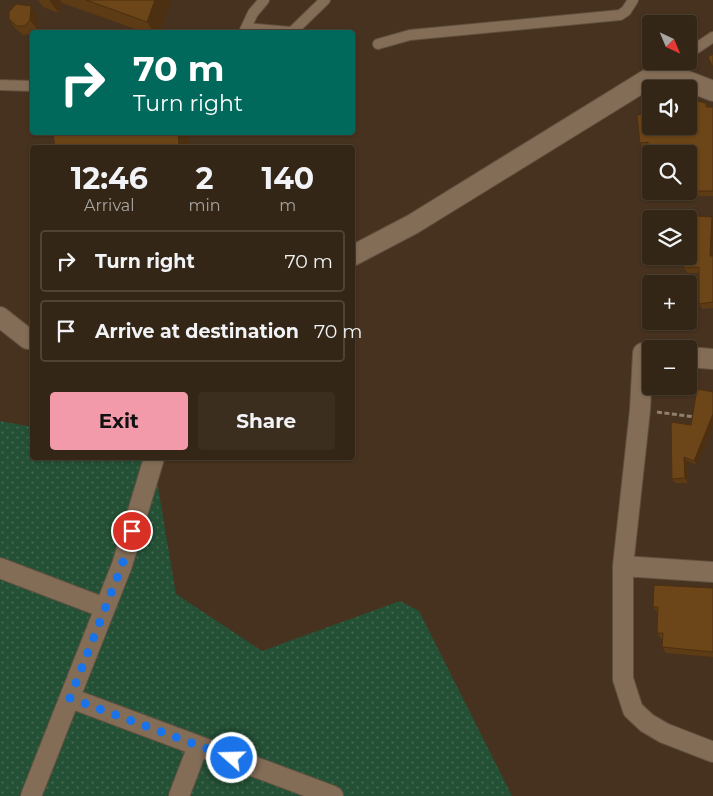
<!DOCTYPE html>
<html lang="en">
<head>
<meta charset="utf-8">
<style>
	:root { --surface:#342616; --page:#3c2e1f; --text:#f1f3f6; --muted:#a9a5a1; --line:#4e4335; --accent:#f39aaa }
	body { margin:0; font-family:Montserrat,sans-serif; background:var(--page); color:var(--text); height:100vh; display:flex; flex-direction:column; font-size:19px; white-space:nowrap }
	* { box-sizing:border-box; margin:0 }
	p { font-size:16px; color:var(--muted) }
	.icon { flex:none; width:28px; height:28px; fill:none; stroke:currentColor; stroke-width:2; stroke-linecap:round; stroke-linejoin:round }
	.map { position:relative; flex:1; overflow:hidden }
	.panel { position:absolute; left:30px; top:145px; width:325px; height:315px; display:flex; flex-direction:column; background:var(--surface); border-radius:5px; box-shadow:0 1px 4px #0004,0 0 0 1px var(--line) }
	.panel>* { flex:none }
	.hud { position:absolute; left:30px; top:30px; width:325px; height:105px; border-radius:5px; box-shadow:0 1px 4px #0004,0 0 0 1px var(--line); background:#00695c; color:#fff; overflow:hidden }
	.needle { width:32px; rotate:136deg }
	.fabs { position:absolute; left:642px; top:15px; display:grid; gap:10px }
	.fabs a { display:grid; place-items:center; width:55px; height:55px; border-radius:5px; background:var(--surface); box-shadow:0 1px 4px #0004,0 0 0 1px var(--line); font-size:25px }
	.pin { position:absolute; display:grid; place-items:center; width:42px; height:42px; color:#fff; margin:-21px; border:2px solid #fff; border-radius:50%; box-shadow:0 1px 5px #0007 }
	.me { position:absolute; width:55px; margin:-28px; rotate:290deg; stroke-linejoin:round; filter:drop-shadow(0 0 4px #0008) }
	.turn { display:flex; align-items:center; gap:18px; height:105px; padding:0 20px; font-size:22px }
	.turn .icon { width:65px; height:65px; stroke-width:2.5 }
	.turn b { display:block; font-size:35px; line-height:42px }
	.eta { display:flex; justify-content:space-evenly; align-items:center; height:85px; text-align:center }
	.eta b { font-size:30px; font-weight:700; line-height:35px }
	.action { display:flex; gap:10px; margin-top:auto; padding:10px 20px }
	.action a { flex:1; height:58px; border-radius:5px; background:var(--accent); color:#111; font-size:20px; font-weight:700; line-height:58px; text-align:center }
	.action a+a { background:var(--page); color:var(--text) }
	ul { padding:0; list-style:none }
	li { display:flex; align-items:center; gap:15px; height:62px; margin:0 10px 8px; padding:0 10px; border:2px solid var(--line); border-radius:5px }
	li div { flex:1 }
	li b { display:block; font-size:19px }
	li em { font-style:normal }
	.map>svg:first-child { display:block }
	.grass { fill:url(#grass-dots) }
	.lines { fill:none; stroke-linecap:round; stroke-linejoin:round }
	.lane-casing { stroke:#61503f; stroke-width:12 }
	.street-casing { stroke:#61503f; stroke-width:22 }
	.path { stroke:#918070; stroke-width:3; stroke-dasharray:5 2.5; stroke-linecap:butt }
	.lane { stroke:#836d57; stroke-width:10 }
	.street { stroke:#836d57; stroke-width:20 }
	.wall { fill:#5d3b15 }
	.shaded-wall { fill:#4c3011 }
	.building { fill:#6c4518; stroke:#4c3011 }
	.route { stroke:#1a73e8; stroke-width:9; stroke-dasharray:0 16.2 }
</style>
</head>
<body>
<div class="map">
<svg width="713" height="796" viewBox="0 0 713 796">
	<defs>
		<pattern id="grass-dots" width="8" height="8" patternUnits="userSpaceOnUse" patternTransform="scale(1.25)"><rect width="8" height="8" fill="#245136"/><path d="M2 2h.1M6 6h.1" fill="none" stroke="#436951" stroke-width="1.8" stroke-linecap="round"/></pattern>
	</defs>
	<rect width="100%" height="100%" fill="#46321e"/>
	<path class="grass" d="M0,421l32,6v31h121l23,136 86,57 138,-50 19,10 93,185h-512z"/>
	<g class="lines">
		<g class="lane-casing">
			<path id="lane" d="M246,28l44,4
				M244,32l9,-19 11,-13
				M292,32l33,-32
				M378,44l32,-9 210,-20 6,-4 7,-11
				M689,53l24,-16
				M661,71l15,-10
				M0,85l32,1"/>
		</g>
		<g class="street-casing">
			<path id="street" d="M352,256l61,-32 248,-153 52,20
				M0,317l28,22h4
				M651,354l-8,-1 -3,57 -17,156v113l10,31 14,13 17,10 49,19
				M689,357l24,2
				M623,566l90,6
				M0,568l105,40
				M70,698l263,98
				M31,796l91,-231 32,-107
				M179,796l19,-50"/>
		</g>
		<path class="path" d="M657,412l38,5"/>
		<use href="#lane" class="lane"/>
		<use href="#street" class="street"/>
	</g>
	<path class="wall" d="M38,0h134l-13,32h-15l-82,-29 -3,10 -16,-6z
		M37,14v15l-6,5 -8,1 -8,-7 -6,-9z
		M706,103l3,4h4v89l-41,1 -4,-5 21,-1 -38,-37v28l-4,-6 1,-28h-4l-4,-5 11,-17z
		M712,217l1,91 -11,1 -3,-5v-31h-11l-4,-5 9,-24z
		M692,315l1,16h-15l-3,-4z
		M691,425l22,1 -16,39 -10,-4 1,22h-13l-3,-4z
		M713,588v69l-47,-4 -4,-6 1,-8h-2l-4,-6 1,-20 -5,-6z"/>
	<path class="shaded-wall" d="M49,0h11l2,3 -3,10z
		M155,0h17l-13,32h-5l-7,-10z
		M31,6l6,8v15l-7,-9z
		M178,132h10l2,16h-11z
		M712,217l1,1v43l-3,-5z
		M689,311l3,4 1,16 -4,-5z
		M713,414v12l-16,39 -3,-4z
		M684,457l3,4 1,22 -3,-5z"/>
	<path class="building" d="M86,0h69l-8,22z
		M16,4l15,2 -1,14 -5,6h-8l-8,-7v-7z
		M713,54v13l-5,-10z
		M689,99l17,4v4h7v84h-24v-37h-38v23l-4,-1 1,-34 -8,1 -3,-28 14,-2v13h38z
		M53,132h125l1,16h-124z
		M696,216l16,1 -2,39h3v46l-14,2v-37l-15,1v-12h5v-12h4z
		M689,311v15l-14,1v-6h14z
		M697,389l16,3v22l-19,47 -10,-4 1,21 -13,1 -1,-57 20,3z
		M654,585l59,3v64l-51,-5 1,-14h-6l1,-26h-5z"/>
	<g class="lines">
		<path class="route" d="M132,531l-10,34 -52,133 162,60"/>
	</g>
</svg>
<div class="fabs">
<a><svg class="needle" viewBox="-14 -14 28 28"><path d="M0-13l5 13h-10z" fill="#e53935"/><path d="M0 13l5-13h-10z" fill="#a9a5a1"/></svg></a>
<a><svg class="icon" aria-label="sound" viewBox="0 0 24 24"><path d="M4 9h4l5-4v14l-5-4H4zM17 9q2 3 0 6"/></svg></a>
<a><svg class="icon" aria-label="search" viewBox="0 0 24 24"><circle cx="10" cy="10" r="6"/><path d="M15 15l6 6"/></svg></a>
<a><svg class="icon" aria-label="layers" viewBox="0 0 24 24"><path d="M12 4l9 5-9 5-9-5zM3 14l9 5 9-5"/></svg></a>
<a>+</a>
<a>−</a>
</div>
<div class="pin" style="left:132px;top:531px;background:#d93025"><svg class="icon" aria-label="arrive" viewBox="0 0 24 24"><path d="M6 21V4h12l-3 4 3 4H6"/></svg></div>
<svg class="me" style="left:232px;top:758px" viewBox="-20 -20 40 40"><circle r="17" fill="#1a73e8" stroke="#fff" stroke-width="3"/><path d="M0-11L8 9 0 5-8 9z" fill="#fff"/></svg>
<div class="hud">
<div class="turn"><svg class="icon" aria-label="right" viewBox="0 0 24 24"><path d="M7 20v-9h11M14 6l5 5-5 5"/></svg><div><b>70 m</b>Turn right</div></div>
</div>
<section class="panel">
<div class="eta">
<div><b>12:46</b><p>Arrival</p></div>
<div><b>2</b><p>min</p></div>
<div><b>140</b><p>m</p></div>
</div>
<ul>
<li><svg class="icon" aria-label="right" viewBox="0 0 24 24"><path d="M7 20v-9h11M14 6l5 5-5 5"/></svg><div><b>Turn right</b></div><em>70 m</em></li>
<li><svg class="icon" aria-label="arrive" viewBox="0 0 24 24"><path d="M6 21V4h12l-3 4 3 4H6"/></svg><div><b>Arrive at destination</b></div><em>70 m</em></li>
</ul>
<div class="action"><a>Exit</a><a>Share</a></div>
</section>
</div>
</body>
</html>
